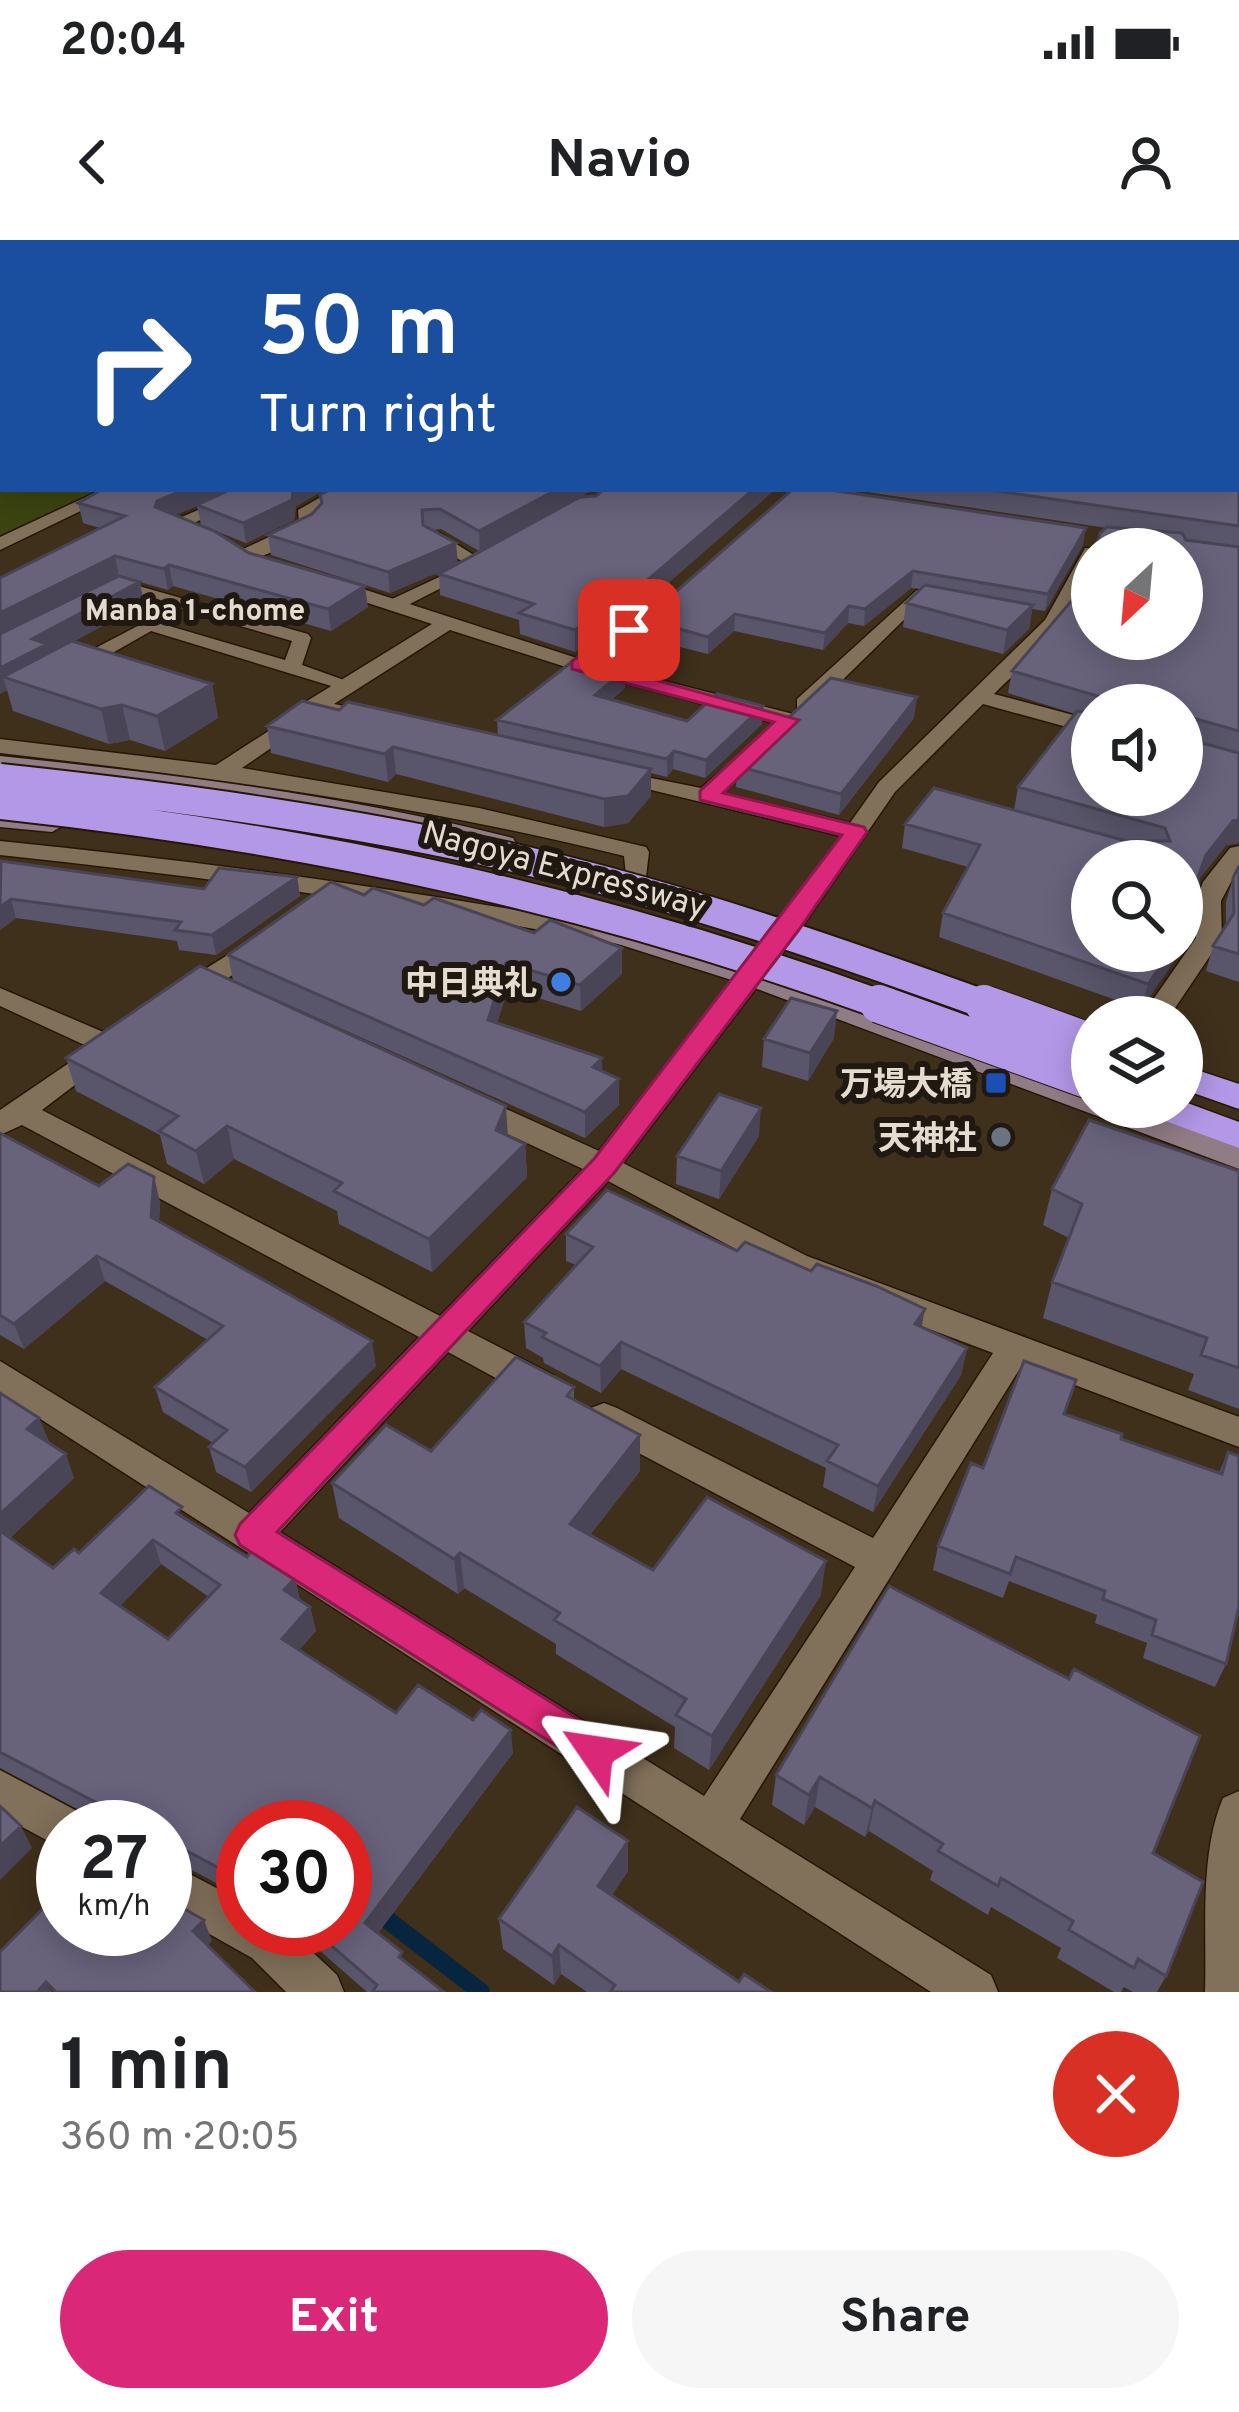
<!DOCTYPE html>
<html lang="en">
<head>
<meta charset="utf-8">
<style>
	:root { --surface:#fff; --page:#f6f6f6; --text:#202124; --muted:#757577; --accent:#db2777 }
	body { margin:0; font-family:Overpass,"Noto Sans JP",sans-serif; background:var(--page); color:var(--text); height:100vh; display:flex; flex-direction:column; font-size:45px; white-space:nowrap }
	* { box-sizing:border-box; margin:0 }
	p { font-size:39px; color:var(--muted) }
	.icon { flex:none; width:66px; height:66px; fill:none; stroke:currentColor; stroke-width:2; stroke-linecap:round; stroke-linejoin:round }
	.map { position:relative; height:1752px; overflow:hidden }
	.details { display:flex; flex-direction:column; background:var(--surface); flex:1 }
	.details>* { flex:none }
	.guide { position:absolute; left:0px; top:0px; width:1239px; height:252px; box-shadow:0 6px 30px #0003; background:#1a4fa0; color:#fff; overflow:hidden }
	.needle { width:78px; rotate:206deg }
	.buttons { position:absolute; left:1071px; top:288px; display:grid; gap:24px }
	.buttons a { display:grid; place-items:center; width:132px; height:132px; border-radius:50%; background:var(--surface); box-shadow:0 6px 30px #0003; font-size:60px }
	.speed { position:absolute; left:36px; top:1560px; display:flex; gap:24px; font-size:60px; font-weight:700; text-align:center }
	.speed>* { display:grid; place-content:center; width:156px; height:156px; border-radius:50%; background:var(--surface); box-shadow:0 6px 30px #0003; line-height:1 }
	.speed small { font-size:30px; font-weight:400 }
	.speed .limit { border:18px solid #d22; background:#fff; color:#111 }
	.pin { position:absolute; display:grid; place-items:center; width:102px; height:102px; color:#fff; margin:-51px; border-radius:24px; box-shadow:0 6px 18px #0006 }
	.me { position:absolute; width:132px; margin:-66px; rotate:302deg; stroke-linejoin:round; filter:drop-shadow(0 0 9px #0008) }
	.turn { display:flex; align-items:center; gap:42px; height:252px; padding:0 60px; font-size:54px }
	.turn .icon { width:156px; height:156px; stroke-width:2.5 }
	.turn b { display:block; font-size:84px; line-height:102px }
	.round { display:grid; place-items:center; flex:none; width:126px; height:126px; border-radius:63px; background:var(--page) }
	.overview { display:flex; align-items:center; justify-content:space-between; height:204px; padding:0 60px }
	h1 { font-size:72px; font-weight:700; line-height:90px }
	.action { display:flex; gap:24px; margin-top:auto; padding:24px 60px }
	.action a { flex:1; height:138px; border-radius:72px; background:var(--accent); color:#fff; font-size:48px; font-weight:700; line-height:138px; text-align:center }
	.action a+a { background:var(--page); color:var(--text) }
	.status { display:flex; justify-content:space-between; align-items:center; height:84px; padding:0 60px; background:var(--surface); direction:ltr }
	.status svg { height:33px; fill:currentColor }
	header { display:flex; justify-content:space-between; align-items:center; height:156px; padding:0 60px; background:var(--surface); font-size:54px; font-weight:700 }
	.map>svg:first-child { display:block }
	.green { fill:#3c4411 }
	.water { fill:#07253e }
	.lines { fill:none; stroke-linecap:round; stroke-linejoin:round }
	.stream { stroke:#07253e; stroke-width:18 }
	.lane-casing { stroke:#261705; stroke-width:3 }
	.street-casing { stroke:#261705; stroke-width:3 }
	.secondary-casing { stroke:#261705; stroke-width:3 }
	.highway-casing { stroke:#261705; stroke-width:3 }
	.lane { fill:#81705a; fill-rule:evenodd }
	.street { fill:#81705a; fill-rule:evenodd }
	.secondary { fill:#907c85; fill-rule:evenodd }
	.highway { fill:#b398e8; fill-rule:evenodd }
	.highway-bridge-far1-casing { stroke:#261705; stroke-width:32; stroke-linecap:butt }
	.highway-bridge-casing { stroke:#261705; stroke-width:40; stroke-linecap:butt }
	.highway-bridge-far1 { stroke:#b398e8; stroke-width:28 }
	.highway-bridge { stroke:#b398e8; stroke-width:38 }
	.wall { fill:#59556a; fill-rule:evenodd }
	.shaded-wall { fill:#494556 }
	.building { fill:#68637b; stroke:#494556; stroke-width:3; fill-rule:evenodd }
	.route { fill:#db2777; stroke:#8e194d; stroke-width:3 }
	.shop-dot { fill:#3f7fe0; stroke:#201911; stroke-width:4.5 }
	.transit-dot { fill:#1a4fb4; stroke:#201911; stroke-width:4.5 }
	.worship-dot { fill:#6b7280; stroke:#201911; stroke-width:4.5 }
	.labels { text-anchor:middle; stroke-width:12; stroke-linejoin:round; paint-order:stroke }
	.far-neighbourhood-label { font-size:30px; font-weight:bold; fill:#e5dbcf; stroke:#201911 }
	.street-label { font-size:33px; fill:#e5dbcf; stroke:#201911 }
	.poi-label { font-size:33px; font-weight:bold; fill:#e5dbcf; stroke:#201911; text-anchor:end }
</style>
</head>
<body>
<div class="status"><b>20:04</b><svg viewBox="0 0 49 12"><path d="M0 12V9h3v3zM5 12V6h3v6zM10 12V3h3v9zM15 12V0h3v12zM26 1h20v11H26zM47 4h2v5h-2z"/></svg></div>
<header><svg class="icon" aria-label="back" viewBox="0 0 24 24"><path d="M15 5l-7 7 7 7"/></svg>Navio<svg class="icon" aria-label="person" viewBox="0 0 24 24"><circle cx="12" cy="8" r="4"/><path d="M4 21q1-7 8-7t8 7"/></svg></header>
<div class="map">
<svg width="1239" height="1752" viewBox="0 0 1239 1752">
	<rect width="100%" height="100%" fill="#3f301c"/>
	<path class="green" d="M11,249h95l-106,48v-44z"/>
	<path class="water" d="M1239,0v45l-3,-42h-1233l-3,124v-126l5,-1z"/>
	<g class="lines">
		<path class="stream" d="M376,1671l105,81"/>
		<g class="lane-casing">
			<path id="lane" d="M427,293h12l49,31 -84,43h-12v-8l75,-35 -40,-23z
				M121,341l187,53 3,4 -9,27 56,20 -17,4 -190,-58 -72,41h-14v-8l84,-44 136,40 7,-19 -169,-49 -19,4v-8z"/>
		</g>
		<g class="street-casing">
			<path id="street" d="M103,249h23l-126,61v-13z
				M247,249h24l-82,36 12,4v8h-12l-26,-12z
				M335,249h22l-41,25 5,6c-16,18 -60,42 -84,40v-8l62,-29 -1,-13z
				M1085,308l14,1h-7c0,60 -59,106 -98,145l98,26v14l-109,-30 -88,88 -97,141 -175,230 184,93 432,161v30l-217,-82 -282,454 251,156 7,17h-67l-931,-599v-32l249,152 170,-176 -397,-212 -22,10v-25l91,-62 -91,-42v-18l122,52 4,6 -84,64 398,206 143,-147 -121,-56 -4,-7 4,-7h22l115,52 181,-230 61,-85 -235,-57v-10l95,19 65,-54 11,7 -3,5 -51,47 127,30 29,-41 166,-162zM608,941l175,93 210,79 -120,185 -256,-130 -13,-5 -13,5 -5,10 5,10 264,139 -151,229 -424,-264 168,-180 79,43 13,4 13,-4 5,-10 -5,-10 -85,-44z
				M329,338l257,83 211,54 3,5 -3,5h-16l-209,-56 -122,-39 -116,74 25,5v10l-52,-8v-10l125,-77 -110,-36 -3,-4z
				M917,350l28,10 -10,6 -14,-3 -108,106h-16v-10z
				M301,470l11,7 -3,5 -67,46 237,40 167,39 3,5 -4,33h-18l-3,-29c-205,-51 -414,-79 -624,-103v-14l216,26z
				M0,601c210,21 416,50 624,88l13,8 -13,8c-208,-39 -414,-68 -624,-90z
				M1239,606v21l-18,34 1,37 -53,79h-28l55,-79v-37l7,-19 27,-34z
				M263,693l9,2 4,6 -4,6 -58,41h-20l-4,-6 4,-6z
				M0,1530l79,42 6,15h-22v22l-63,-34z
				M1239,1551v201h-34c2,-62 -6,-137 18,-194z
				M165,1621l78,41v27h45l49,46 7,17h-58l-34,-34 -87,-49z"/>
		</g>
		<g class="secondary-casing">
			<path id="secondary" d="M1236,98h3v8h-3z
				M3,227v10l-3,1v-10z
				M0,516c173,18 344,39 513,82l3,5 -12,7 -187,-41 -317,-39z
				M0,573l52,5 12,7 -12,7 -52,-5z
				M605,683l156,48 331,120v16h42l105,39v23l-498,-186 -145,-46 -4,-6z"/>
		</g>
		<g class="highway-casing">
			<path id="highway" d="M1182,825l57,19v25l-57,-20z
				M1182,861l57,21v26l-90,-33 -5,-8h38z"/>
		</g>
		<use href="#lane" class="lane"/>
		<use href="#street" class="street"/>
		<use href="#secondary" class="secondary"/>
		<use href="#highway" class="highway"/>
		<g class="highway-bridge-far1-casing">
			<path id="highway-bridge-far1" d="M0,538c178,19 356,43 531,84 157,37 309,90 461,145
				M0,565c315,34 590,94 888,202"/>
		</g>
		<g class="highway-bridge-casing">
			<path id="highway-bridge" d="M879,764l213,77
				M984,764l108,39"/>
		</g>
		<use href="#highway-bridge-far1" class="highway-bridge-far1"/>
		<use href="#highway-bridge" class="highway-bridge"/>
	</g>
	<path class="wall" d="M1236,126h3v477l-13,2 -27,34 -7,58 -100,14h89l-40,58 -202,-72 4,-24 25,-46 -66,-19 3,-24 109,-14 4,-23 57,-73 -67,-21 4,-22 67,-79 12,-20 16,-44 -260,-39h389zM1092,465h90l-90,90z
		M103,249h223l-30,17 -2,14 -48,23 -45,-18 -4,-19 -22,9 74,38 119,54 -37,24 -158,-45 -5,4 -28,-8 4,21 -70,38 138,43 6,34 -53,33 -35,-11 -21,4 -96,-33 -6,-21 -7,4v-116l100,-50 -17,-5 -5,-20z
		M331,249h264l-14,7 190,-3 -128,112 -68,47 -55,-18 -1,-14 -79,-25 -1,-21 16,-9 -65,28 -119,-38 -3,-20 44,-21zM441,289l38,22 -22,12 -25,-33z
		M1083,305l-38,66 -13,-2 -3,20 -26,25 -100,-27 3,-24 15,-14 -10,-1 -47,38 -16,-3 -25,27 -89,-19 -26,23 -32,-8 -31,25 -39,-10v-17l57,-41z
		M625,448l-14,12 76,21 75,3 -57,54 -32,-9 -6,8 -16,-4v23l-23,27 -24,4 -208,-53 -8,8 -117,-29 -4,-27 231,9 -1,-15z
		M914,478l-75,97 -103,-28 1,-21z
		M0,621l204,28 93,-12 3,19 -84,59 -37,-5 -2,-9 -161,-23 -16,12z
		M1239,626v116l-33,-11 7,-25 13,-21v-23l7,-24z
		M364,655l258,79 -41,37 -73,-22 -11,34 106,48 16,34 -34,33 -352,-158 -5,-25z
		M834,798l-26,43 -46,-14 2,-28z
		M66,818l442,77 17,9 2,33 -95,95 -93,-48 -2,-13 -103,-52 -30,25 -37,-20 -7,-29 -84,-44z
		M0,893l99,53 55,-9 6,26 -1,19 217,144 -125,126 -35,-20 -7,-25 4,-4 -50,-31 -8,-25 53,-47 -103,-59 -81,68 -24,-14z
		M759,896l-40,63 -43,-15 1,-28z
		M1239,931v238l-51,-19 6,-16 -151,-56 9,-36 17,-44 -26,-13 9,-36z
		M566,994l171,17 184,76 46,21 -6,27 -88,137 -50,-25 3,-19 -205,-99 -20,24 -57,-30 -1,-5 -17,-10 -2,-26 52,-57 -10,-4z
		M574,1147v13l66,35v36l-50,64 63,35 168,25 -112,175 -35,-22 1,-21 -119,-73v-10l-92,-56 -6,6 -119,-76 -7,-35 99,-32z
		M0,1153l39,25 10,24 25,36 -64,60 43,30 26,-15 107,-34 61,38 48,21 5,22 10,7 6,24 -18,19 98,63 117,40 -135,180 26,28 40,31h-77l-72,-63h50l-102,-102v70l-78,-41v-29h-54l-111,-59zM161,1324l48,33 -41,42 -48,-33z
		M1066,1174l55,25 98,34 9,-21 -2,212 -11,23 -72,-29 4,-15 -52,-20 2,-8 -88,-34 -6,17 -70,-28 5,-24 45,-78z
		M889,1346l264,267 13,123 -9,16h-24l-9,-5 -3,5h-7l-57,-34 4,-10 -70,-41 -3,8 -58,-35 3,-9 -64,-40 -4,6 -50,-30 -11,18 -32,-20 4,-30z
		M628,1631l-16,24 127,87 32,10h-184l-26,-18 -7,11 -51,-36 -4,-30z"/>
	<path class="shaded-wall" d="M186,249h50l-75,32 -6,-14 2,-6z
		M293,249h33l-30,17 -2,14 -48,23 -3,-20z
		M558,249h37l-115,63 -1,-21z
		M754,249h18l-1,4 -128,112 -68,47v-22z
		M1086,288l-3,17 -38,66 3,-17z
		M456,303l2,21 -68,29 -2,-21z
		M115,316l4,21 -119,60v-24z
		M169,325l4,21 -5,4 -4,-21z
		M913,331l-2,17 -47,38 1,-17z
		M139,342l5,21 -94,52 -47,22 4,13 -7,4v-26l32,-29z
		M365,346l3,21 -37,24 -3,-22z
		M1033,365l-4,24 -26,25 4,-24z
		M849,366l-1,17 -25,27 2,-17z
		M735,374l-1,17 -26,23v-17z
		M676,388v18l-31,25v-17z
		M625,430v18l-30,25v-18z
		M212,444l6,34 -53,33 -8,-35z
		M917,457l-3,21 -75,97 2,-21z
		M122,465l8,35 -21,4 -8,-35z
		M763,466l-1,18 -57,54 1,-18z
		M393,507l3,27 -8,8 -3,-28z
		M674,511l-1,18 -6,8v-18z
		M651,529v27l-23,27 -24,4v-28z
		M1239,580v23l-13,2 -27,34 -7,22 14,-46 27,-34z
		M297,637l3,19 -84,59 -4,-20z
		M11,659l5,19 -16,12v-23z
		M1198,672l-6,25 -10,13v-14z
		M622,708v26l-41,37 -1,-26z
		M1171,711h10l-40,58 7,-25z
		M506,723l2,26 -19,57 -1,-26z
		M837,771l-3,27 -26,43 2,-28z
		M602,818l1,26 -10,-17z
		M619,839v26l-34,33v-26z
		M506,866l2,33 -12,-9z
		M761,868l-2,28 -40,63 2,-28z
		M227,886l7,33 -30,25 -8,-33z
		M525,904l2,33 -95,95 -3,-33z
		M154,937l6,26 -2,40 -7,-26z
		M97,1016l8,25 -81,68 -10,-25z
		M925,1069l-5,26 -5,-11z
		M372,1101l4,25 -125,126 -6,-25z
		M621,1102v27l-20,24 -1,-27z
		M967,1108l-6,27 -88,137 5,-26z
		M39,1178l10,24 -22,-13z
		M640,1195v36l-69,88 -1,-35z
		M66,1214l8,24 -74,69v-33z
		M153,1300l8,24 -51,52 -9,-23z
		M460,1313l4,35 -6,6 -4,-35z
		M826,1321l-5,34 -112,175 3,-34z
		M295,1338l5,24 -16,-12z
		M310,1367l6,24 -28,32 -6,-24z
		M511,1490l2,23 -143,191 -5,-21z
		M820,1537l-5,30 -11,18 5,-30z
		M875,1561l-6,30 -4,6 7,-29z
		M21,1586l11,22 -32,32v-34z
		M628,1601v30l-29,44 -1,-29z
		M204,1680l8,21 -10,11 -9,-21z
		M559,1705l2,29 -7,11 -2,-29z
		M46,1742l6,10h-15z"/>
	<path class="building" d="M1236,126h3v28h-2v17h2v115l-256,-37h253z
		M103,249h83l-29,12 -2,6 59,24 35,22 116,33 -37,23 -159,-44 -5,4 -49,-13 -115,57v-35l125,-62 -47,-13z
		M232,249h61l-1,11 -49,23 -46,-18z
		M331,249h227l-79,42 -39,-22 -18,1 1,15 33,18 -68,29 -120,-37 44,-21 10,-11 -2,-8z
		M604,249h150l-111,95 -68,46 -56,-17 15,-9 -95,-30 141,-77 16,-1z
		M793,249h31l262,39 -38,66 -135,-23 -48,38 -16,-3 -24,27 -90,-19 -27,23 -32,-9 -31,26 -39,-10 57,-41z
		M1107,287l75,6 4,7 53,7v184l-50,-14 -6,4 4,18 52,14v67l-6,1 -27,34 -8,22v35l-16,24v-75h-90v90h79l-23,33 -205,-71 37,-68 -75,-21 29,-36 192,53h44l-5,-13 -147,-41 59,-76 15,2v82h90v-90h-81v-8l-89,-26 67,-79 13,-26v73h90v-90h-86l4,-16z
		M119,336l20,6 -107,57 15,5 -47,24v-34z
		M925,345l108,20 -26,25 -101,-27z
		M72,401l140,43 -55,32 -35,-11 -21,4 -98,-32z
		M577,418l48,12 -30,25 92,26 30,-27 46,12 -57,54 -32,-9 -7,8 -170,-39z
		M831,438l86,19 -76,97 -104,-28z
		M302,461l37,9 9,-8 303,67 -23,27 -24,3 -211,-52 -8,7 -118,-28z
		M1,621l203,28 15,-21 78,9 -85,58 -37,-5 6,-8 -170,-23 -11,8z
		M1239,626v88l-26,-8 21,-33 -1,-35z
		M331,642l33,13 9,-7 51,17 10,-7 100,35 16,-13 72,28 -42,37 -74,-22 -18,57 114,38 -9,9 26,12 -34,33 -357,-157z
		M200,726l306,140 -10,24 29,14 -96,95 -95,-48 8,-8 -115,-57 -31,25 -37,-20 19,-15 -112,-58z
		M791,758l46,13 -27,42 -46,-14z
		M719,854l42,14 -40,63 -44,-15z
		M1089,880l150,51v197l-38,-13 6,-17 -155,-56 30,-78 -30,-15z
		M0,893l99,53 29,-22 26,13 -3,40 221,124 -127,126 -36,-20 18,-17 -72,-43 68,-61 -126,-70 -83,68 -14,-9z
		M607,950l130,61 8,-9 66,29 6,-7 59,22 49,23 -10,15 52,24 -89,138 -51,-25 11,-16 -217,-103 -21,24 -58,-29 4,-4 -22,-11 69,-75 -27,-13z
		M516,1117l58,30 -7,9 73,39 -70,89 83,46 54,-73 119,64 -114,175 -36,-21 10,-16 -132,-79 6,-7 -100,-60 -6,6 -122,-76 54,-58 45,26z
		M1024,1121l52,19 -12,34 58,20 -1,5 101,35 6,-22 11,4v150l-13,58 -74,-29 4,-15 -53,-21 2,-8 -89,-34 -6,17 -72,-28 33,-83 12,5z
		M0,1153l39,25 -12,11 39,25 -66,60z
		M149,1246l33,21 -6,6 71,44 5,-6 43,27 -11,12 26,17 -28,32 114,74 22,-28 55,35 8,-10 30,20 -146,193 37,29 -3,5 45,35h-72l5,-7 -65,-56h33v-102h-102v54l-78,-42v-12h-22l-143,-75v-221l53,37 21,-19 5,4zM153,1300l67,45 -52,54 -67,-46z
		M889,1346l180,93 5,-10 126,67 -47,117 50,29 -37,94 -28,-17 -4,9 -65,-38 4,-9 -72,-43 -3,8 -60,-35 5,-7 -68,-43 -3,7 -52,-31 -11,18 -33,-20z
		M0,1566l21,20 -21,20z
		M577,1567l51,34 -30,45 141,96 5,-8 27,18h-161l5,-7 -56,-40 -7,11 -53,-37z
		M63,1648v41h102v-31l39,22 -11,11 62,61h-199l-10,-10 -9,10h-37v-40z"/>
	<path class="route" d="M629,384l7,2v8l-42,29 205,57 -76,73 141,34 3,5 -69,99 -184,242 -337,359 333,207 6,13 -6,13 -14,6 -356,-226 -5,-10 5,-11 354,-365 248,-324 -142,-35v-9l74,-69 -202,-53v-8z"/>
	<circle class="shop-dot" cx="561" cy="742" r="12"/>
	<rect class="transit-dot" x="984" y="831" width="24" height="24" rx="6"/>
	<circle class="worship-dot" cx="1001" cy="897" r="12"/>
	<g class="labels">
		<g class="far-neighbourhood-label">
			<text x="195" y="380">Manba 1-chome</text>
		</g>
		<g class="street-label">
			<text transform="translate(565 628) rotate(15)" y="12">Nagoya Expressway</text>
		</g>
		<g class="poi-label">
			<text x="537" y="754">中日典礼</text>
			<text x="972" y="855">万場大橋</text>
			<text x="977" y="909">天神社</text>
		</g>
	</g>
</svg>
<div class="buttons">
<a><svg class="needle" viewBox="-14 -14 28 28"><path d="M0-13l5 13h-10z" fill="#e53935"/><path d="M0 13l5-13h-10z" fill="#757577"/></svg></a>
<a><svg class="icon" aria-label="sound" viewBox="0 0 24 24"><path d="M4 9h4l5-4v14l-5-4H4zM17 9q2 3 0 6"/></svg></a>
<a><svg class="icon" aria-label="search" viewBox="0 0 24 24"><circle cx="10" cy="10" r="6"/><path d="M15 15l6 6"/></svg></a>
<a><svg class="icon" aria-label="layers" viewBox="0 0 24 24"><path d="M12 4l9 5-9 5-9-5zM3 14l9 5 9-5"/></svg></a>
</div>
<div class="speed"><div>27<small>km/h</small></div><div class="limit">30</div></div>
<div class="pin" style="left:629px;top:390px;background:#d93025"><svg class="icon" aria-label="arrive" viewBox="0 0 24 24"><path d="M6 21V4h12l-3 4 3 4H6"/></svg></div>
<svg class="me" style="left:596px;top:1512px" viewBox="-20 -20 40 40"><path d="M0-17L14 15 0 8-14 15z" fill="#db2777" stroke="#fff" stroke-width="4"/></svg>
<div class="guide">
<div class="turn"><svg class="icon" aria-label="right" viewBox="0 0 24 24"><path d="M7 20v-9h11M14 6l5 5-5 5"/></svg><div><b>50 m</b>Turn right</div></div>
</div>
</div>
<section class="details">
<div class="overview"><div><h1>1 min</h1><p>360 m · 20:05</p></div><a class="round" style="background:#d93025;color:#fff"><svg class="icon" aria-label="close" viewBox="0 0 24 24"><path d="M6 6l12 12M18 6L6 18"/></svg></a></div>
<div class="action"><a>Exit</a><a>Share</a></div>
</section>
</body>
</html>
